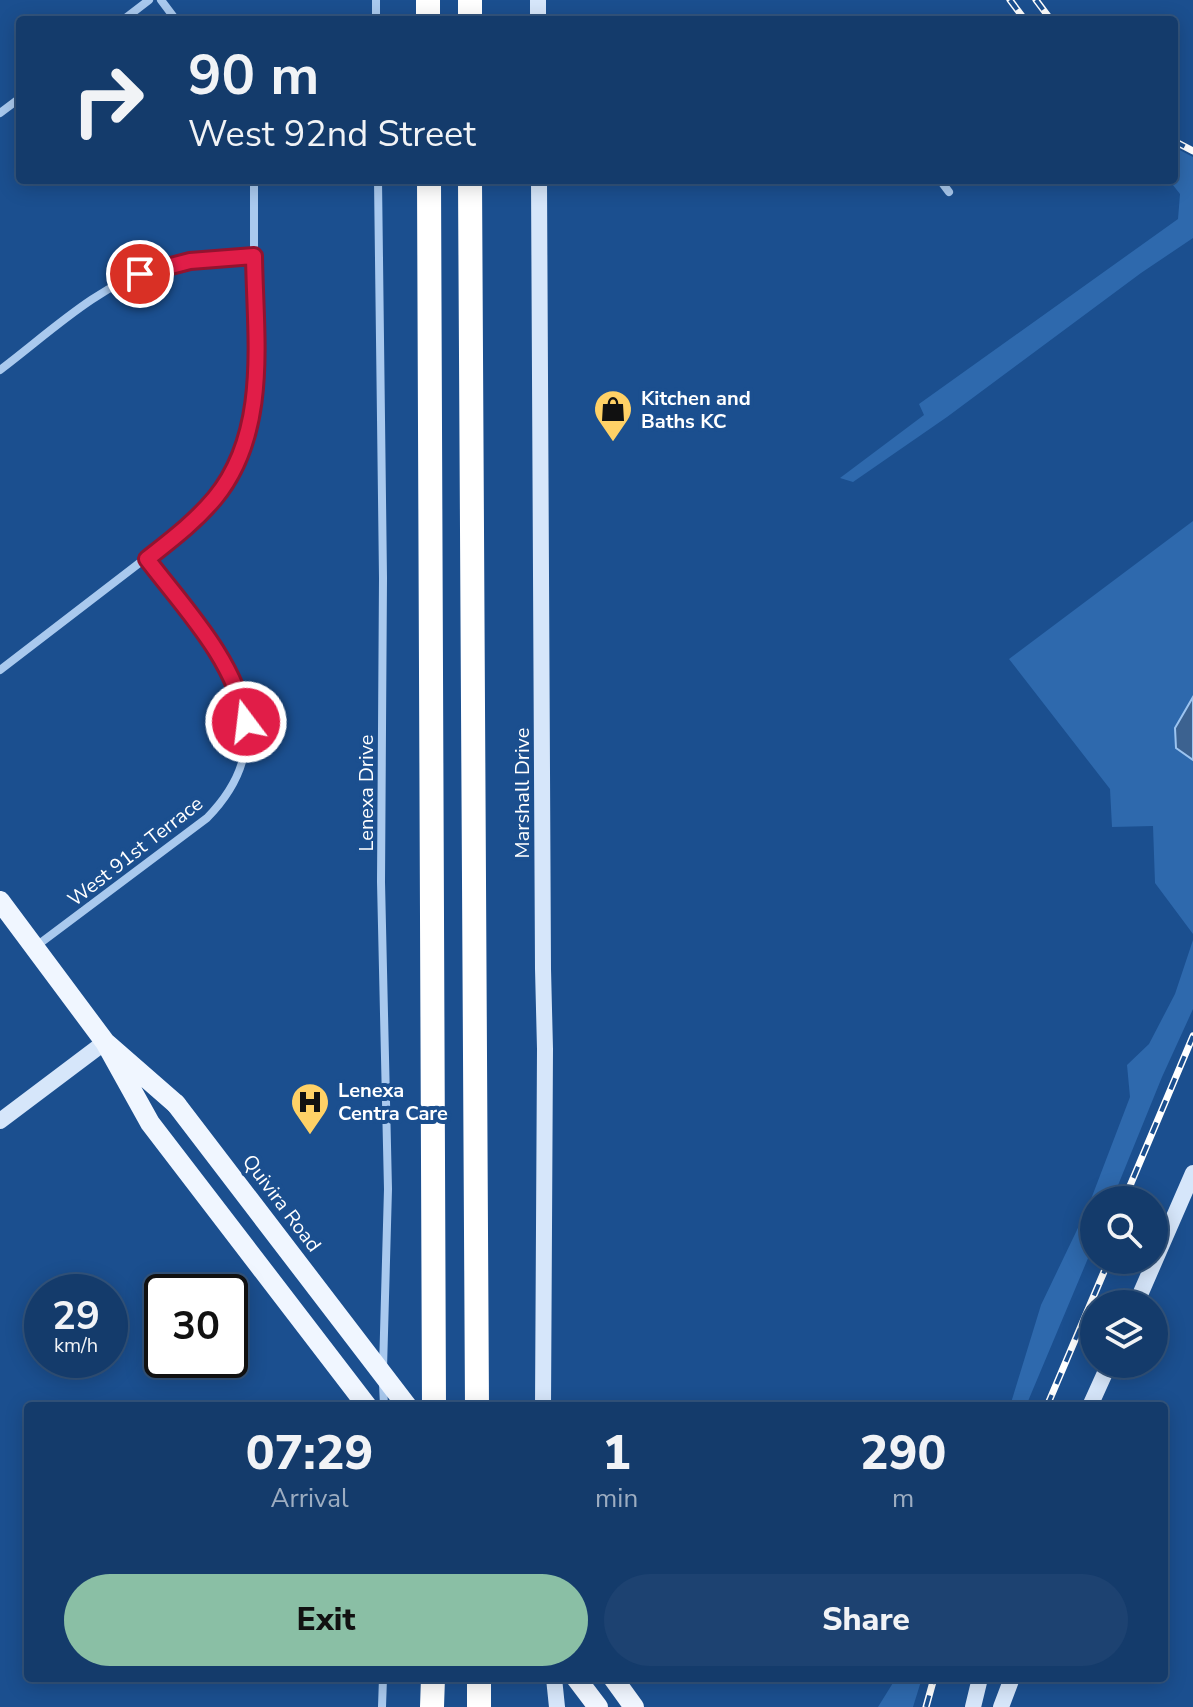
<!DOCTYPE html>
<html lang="en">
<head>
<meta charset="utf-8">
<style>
	:root { --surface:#143b6b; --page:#1d4271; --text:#f1f3f6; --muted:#9dadc1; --line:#33557e; --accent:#8abfa5 }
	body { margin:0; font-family:"Nunito Sans",sans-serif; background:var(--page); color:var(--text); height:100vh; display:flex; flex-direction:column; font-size:30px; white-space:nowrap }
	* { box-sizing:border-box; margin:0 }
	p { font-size:26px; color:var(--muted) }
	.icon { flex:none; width:44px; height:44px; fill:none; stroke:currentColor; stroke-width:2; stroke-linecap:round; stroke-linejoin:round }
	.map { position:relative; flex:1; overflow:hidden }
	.details { position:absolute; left:24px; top:1402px; width:1144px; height:280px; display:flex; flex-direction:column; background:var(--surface); border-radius:8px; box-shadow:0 4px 20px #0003,0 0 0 2px var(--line) }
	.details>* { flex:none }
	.guide { position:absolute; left:16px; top:16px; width:1162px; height:168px; border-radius:8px; box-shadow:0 4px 20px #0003,0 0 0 2px var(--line); background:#143b6b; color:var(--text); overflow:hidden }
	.buttons { position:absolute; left:1080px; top:1186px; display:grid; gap:16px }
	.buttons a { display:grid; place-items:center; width:88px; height:88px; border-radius:50%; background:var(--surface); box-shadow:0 4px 20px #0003,0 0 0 2px var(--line); font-size:40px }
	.speed { position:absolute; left:24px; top:1274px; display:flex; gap:16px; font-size:40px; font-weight:700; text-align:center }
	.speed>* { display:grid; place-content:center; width:104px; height:104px; border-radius:50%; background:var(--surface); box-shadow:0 4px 20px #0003,0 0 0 2px var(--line); line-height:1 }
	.speed small { font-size:20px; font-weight:400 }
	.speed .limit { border:4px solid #111; border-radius:12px; background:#fff; color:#111 }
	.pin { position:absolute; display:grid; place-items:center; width:68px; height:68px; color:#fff; margin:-34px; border:4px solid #fff; border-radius:50%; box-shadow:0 2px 8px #0007 }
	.me { position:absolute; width:88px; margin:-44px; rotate:345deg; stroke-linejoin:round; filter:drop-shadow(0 0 6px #0008) }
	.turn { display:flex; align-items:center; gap:28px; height:168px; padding:0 40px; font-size:36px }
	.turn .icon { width:104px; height:104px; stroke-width:2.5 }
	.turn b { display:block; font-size:56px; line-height:68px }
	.eta { display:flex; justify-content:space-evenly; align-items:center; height:136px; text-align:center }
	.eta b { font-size:48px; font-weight:800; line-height:56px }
	.cta { display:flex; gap:16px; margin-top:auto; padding:16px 40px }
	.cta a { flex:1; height:92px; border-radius:48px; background:var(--accent); color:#111; font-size:32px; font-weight:800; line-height:92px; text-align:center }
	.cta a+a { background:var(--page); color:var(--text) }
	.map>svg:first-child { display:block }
	.green { fill:#2e69ad }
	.water { fill:#3c6290; stroke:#9cc4f0; stroke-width:2 }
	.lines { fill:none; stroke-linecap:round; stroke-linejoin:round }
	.street { stroke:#a9c9ee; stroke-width:8 }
	.secondary { stroke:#d6e6fa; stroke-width:16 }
	.primary { stroke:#f0f6ff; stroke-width:20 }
	.highway { stroke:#fff; stroke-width:24 }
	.rail-casing { stroke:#fff; stroke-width:7 }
	.rail { stroke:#1b4f8f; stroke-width:4; stroke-dasharray:12; stroke-linecap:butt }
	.primary-bridge { stroke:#f0f6ff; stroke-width:20 }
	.route-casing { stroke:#92132f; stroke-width:20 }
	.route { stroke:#e11d48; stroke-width:14 }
	.labels { text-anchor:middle; stroke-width:8; stroke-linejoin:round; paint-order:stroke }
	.poi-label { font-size:20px; font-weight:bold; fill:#fff; stroke:#1b4f8f; text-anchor:start }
	.street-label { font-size:20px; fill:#fff; stroke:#1b4f8f }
</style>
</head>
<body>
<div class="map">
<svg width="1193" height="1707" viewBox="0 0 1193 1707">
	<rect width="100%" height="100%" fill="#1b4f8f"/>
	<path class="green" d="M1174,147l19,10v81l-52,35 -194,144 -94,65 -13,-4 84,-63 -5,-11 259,-185 2,-25 -11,-14h5z
		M1193,521v413l-38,-51 -2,-57 -41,1 -2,-38 -101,-130z
		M1193,940v69l-31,68 -50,123h-18v44l-68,162h-16l31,-101 47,-98 42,-110 -3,-32 22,-21 26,-50z
		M896,1678h26l-9,29h-35z"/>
	<path class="water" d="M1193,697v63l-17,-12 -1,-20z"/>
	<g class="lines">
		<path class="street" d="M161,0l15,20
			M376,0v20
			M123,20l26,-20
			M0,113l20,-15
			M378,180l5,398 -2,304 7,307 -5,180
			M940,180l9,12
			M0,370c48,-36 97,-84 155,-102 32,-9 66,-9 99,-12
			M0,670l198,-152 19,-23 18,-29 12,-31 7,-34v-221
			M35,947l172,-129c93,-95 -1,-180 -60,-259
			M383,1383l1,23
			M382,1707l1,-29"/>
		<path class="secondary" d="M538,0v20
			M539,180l4,789 2,80 -2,357
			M0,1121l105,-79
			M1136,1304l57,-131
			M1090,1406l19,-42
			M554,1678l3,29
			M973,1707l7,-29
			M1001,1707l11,-29"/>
		<path class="primary" d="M0,901l105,141 71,62
			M105,1042l45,81 217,283
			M576,1678l22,29
			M613,1678l21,29"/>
		<path class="highway" d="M428,0v20
			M470,0v20
			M429,180l5,1226
			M470,180l7,1226
			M479,1678v29
			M432,1707l1,-29"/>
		<g class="rail-casing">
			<path id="rail" d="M1010,0l15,20
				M1036,0l15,20
				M1174,141l19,10
				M1124,1200l69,-164
				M1047,1406l62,-146
				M926,1707l8,-29"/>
		</g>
		<use href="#rail" class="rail"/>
		<path class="primary-bridge" d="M176,1104l231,302"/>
	</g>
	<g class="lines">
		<g class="route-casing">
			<path id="route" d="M140,274l50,-13 64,-5c1,80 16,175 -39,242 -20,24 -44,42 -68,61 38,50 87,100 99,163"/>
		</g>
		<use href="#route" class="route"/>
	</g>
	<defs>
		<g id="shop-pin" transform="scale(2)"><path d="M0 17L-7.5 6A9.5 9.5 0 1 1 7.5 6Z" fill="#ffd166" stroke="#1b4f8f"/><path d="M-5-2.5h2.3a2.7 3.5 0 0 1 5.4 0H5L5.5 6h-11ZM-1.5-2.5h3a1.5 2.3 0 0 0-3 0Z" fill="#111"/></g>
		<g id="hospital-pin" transform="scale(2)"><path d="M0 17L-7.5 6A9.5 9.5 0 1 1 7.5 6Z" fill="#ffd166" stroke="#1b4f8f"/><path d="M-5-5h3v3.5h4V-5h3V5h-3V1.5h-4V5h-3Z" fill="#111"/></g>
	</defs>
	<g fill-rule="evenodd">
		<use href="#shop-pin" x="613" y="409"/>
		<use href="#hospital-pin" x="310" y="1102"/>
	</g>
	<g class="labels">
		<g class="poi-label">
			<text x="641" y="405">Kitchen and<tspan x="641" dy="23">Baths KC</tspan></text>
			<text x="338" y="1097">Lenexa<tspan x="338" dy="23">Centra Care</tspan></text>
		</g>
		<g class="street-label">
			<text transform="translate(366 793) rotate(-90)" y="7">Lenexa Drive</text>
			<text transform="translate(522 793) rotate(-90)" y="7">Marshall Drive</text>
			<text transform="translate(135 851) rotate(-38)" y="7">West 91st Terrace</text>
			<text transform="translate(282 1203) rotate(53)" y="7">Quivira Road</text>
		</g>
	</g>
</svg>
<div class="buttons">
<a><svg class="icon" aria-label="search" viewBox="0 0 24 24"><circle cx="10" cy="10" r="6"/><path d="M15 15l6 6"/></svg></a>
<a><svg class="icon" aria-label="layers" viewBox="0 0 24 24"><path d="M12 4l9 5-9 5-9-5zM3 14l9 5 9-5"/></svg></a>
</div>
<div class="speed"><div>29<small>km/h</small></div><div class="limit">30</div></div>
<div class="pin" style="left:140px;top:274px;background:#d93025"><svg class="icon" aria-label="arrive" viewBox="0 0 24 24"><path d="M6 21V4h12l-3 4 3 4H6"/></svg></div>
<svg class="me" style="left:246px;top:722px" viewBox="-20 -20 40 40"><circle r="17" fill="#e11d48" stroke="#fff" stroke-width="3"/><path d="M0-11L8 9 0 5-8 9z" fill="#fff"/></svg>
<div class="guide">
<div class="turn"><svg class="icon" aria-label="right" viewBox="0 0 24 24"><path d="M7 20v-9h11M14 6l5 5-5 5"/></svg><div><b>90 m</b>West 92nd Street</div></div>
</div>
<section class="details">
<div class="eta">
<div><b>07:29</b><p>Arrival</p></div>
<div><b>1</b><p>min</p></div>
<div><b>290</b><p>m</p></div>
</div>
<div class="cta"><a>Exit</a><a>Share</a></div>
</section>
</div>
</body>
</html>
